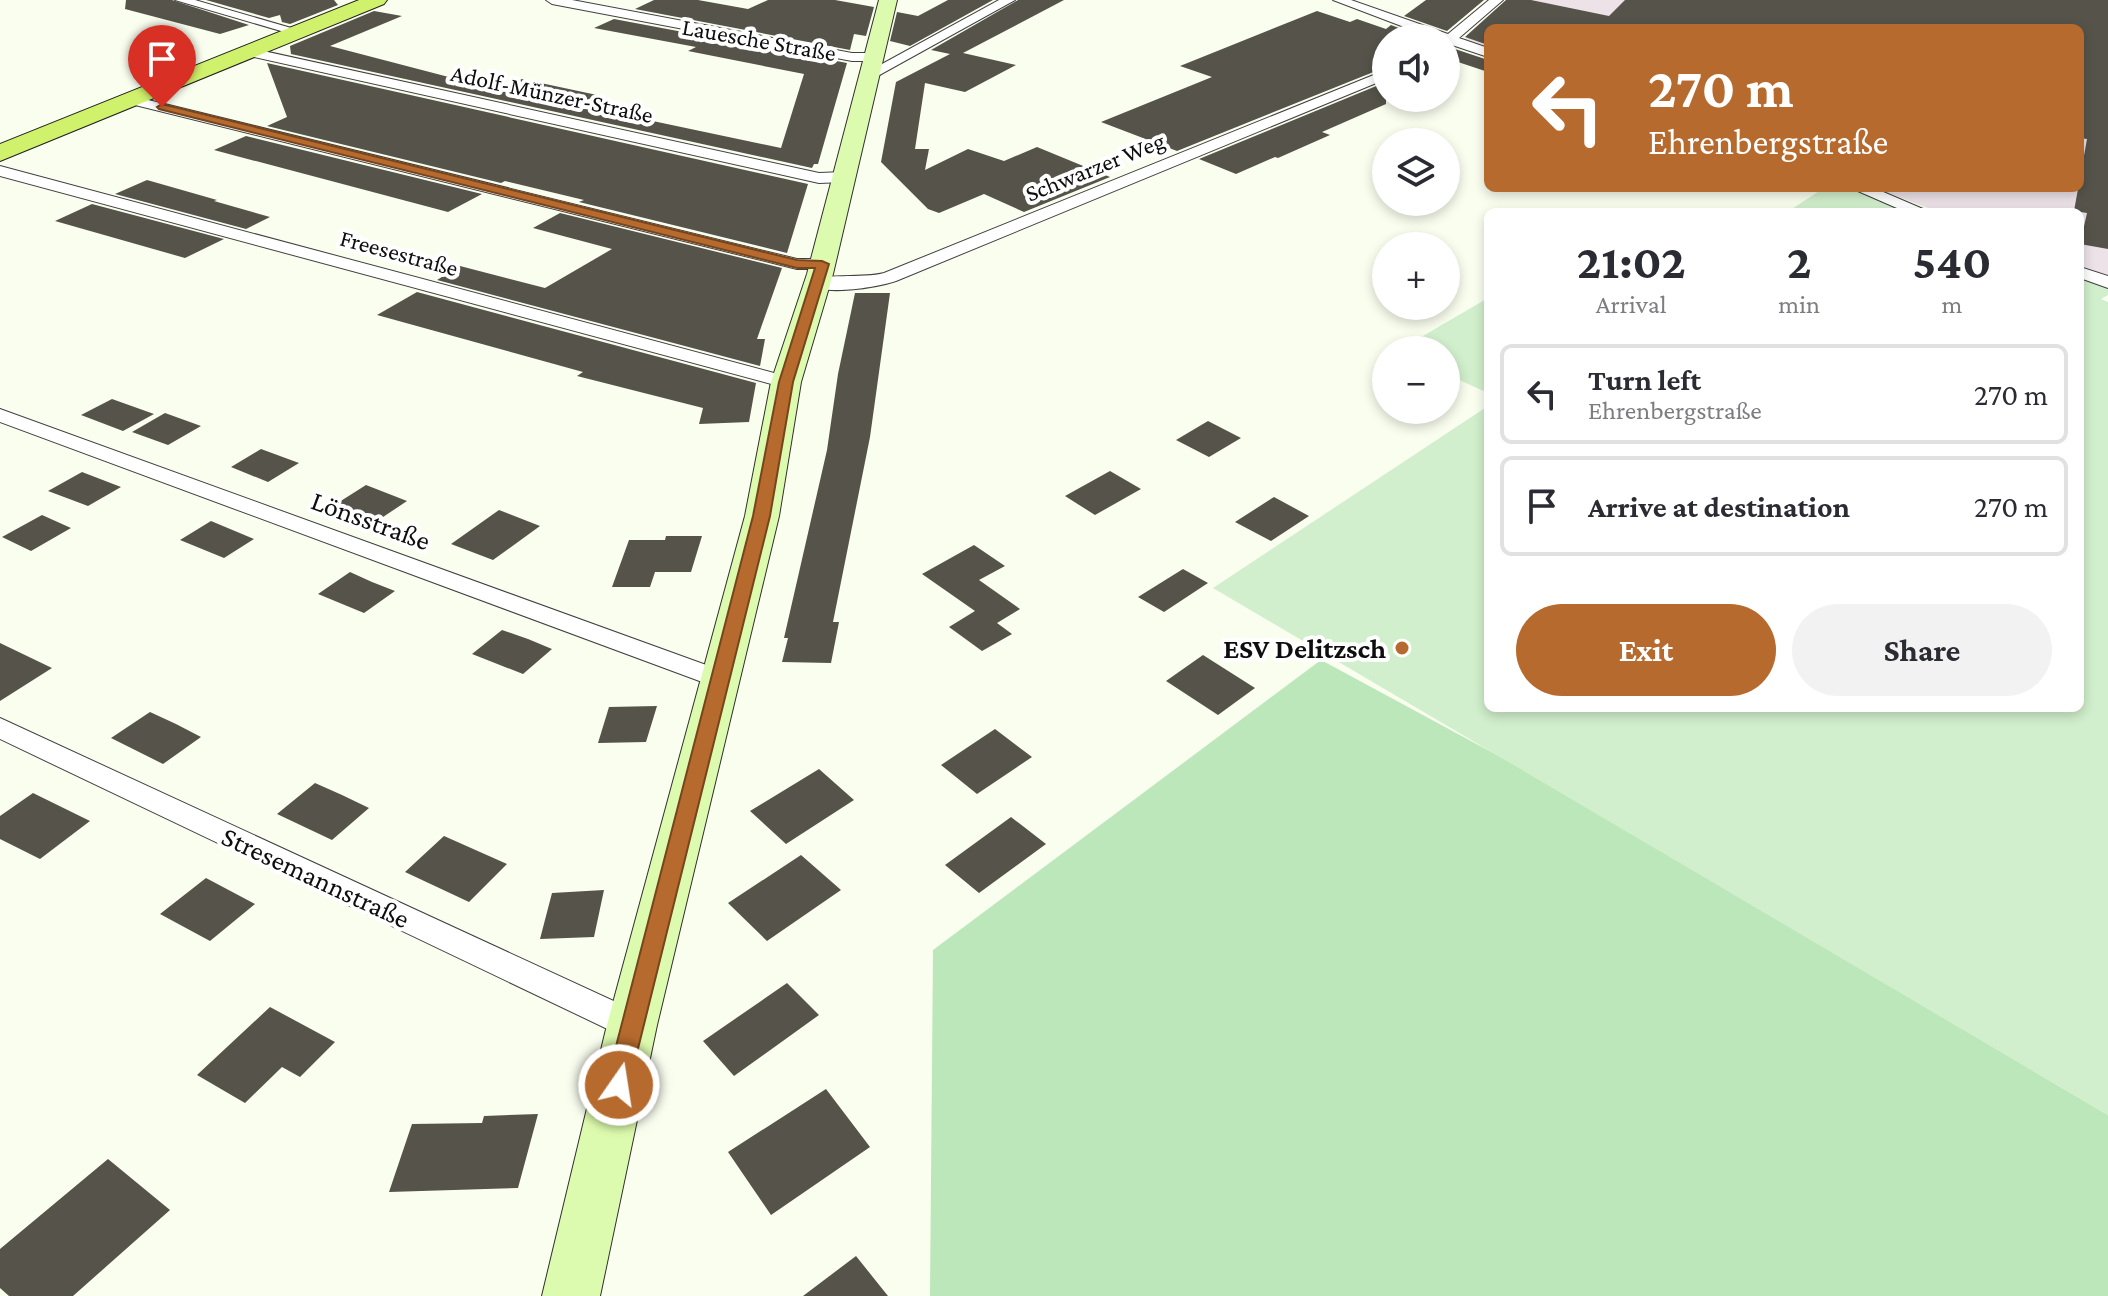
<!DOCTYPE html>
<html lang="en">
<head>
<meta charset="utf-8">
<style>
	:root { --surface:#fff; --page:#f2f2f3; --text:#2b2b33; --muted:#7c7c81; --line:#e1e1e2; --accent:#b66a2d }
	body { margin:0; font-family:"Crimson Pro",serif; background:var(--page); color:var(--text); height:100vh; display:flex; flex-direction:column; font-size:30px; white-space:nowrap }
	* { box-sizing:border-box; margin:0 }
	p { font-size:26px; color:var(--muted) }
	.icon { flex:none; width:44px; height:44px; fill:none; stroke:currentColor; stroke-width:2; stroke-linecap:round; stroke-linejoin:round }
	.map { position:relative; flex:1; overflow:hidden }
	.panel { position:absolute; left:1484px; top:208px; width:600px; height:504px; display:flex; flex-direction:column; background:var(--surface); border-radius:12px; box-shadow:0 4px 12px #0003 }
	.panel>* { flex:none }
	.banner { position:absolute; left:1484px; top:24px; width:600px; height:168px; border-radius:12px; box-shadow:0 4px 12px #0003; background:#b66a2d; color:#fff; overflow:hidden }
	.buttons { position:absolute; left:1372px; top:24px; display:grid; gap:16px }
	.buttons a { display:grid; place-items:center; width:88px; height:88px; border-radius:50%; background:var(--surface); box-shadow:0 4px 12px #0003; font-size:40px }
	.pin { position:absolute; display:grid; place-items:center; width:68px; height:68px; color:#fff; margin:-82px -34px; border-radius:50% 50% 50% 0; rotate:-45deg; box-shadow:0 0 8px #0007 }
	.pin .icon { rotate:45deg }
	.me { position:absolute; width:88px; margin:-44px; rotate:13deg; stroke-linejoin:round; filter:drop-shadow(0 0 6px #0008) }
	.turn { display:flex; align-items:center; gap:28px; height:168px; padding:0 32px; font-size:36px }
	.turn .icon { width:104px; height:104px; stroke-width:2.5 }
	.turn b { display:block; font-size:56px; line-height:68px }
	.eta { display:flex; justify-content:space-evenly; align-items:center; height:136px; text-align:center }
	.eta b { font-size:48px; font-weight:700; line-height:56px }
	.button { display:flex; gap:16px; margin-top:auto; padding:16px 32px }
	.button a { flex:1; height:92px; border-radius:48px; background:var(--accent); color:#fff; font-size:32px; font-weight:700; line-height:92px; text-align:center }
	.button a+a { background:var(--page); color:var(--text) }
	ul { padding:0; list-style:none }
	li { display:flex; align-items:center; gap:24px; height:100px; margin:0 16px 12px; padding:0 16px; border:4px solid var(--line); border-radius:12px }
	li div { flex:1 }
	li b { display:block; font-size:30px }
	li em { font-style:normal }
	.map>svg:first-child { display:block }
	.industrial { fill:#ece2e8 }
	.green { fill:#bbe7ba }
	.pitch { fill:#d1efcc }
	.building { fill:#56544a }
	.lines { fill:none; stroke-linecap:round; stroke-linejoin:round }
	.street-casing { stroke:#414141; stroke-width:2 }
	.secondary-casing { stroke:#303030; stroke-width:2 }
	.primary-casing { stroke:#1f1f1f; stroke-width:2 }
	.street { fill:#fff; fill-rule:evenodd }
	.secondary { fill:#ddfbae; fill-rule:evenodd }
	.primary { fill:#d0f16c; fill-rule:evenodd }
	.route { fill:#b66a2d; stroke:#76451d; stroke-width:2 }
	.poi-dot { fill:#b66a2d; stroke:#fff; stroke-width:3 }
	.labels { text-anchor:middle; stroke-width:8; stroke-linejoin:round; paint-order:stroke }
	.far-street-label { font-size:24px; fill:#0e0e0e; stroke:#fff }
	.street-label { font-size:28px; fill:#0e0e0e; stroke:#fff }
	.poi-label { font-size:28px; font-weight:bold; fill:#0e0e0e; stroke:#fff; text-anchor:end }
</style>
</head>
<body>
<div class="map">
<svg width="2108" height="1296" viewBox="0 0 2108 1296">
	<rect width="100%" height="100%" fill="#fafeef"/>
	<path class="industrial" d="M1510,0h598v276l-28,-11v-53h-141l-64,-24h205v-160h-592v19l-23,-8z"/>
	<path class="green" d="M1321,660l187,101 600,354v181h-1178l3,-346z"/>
	<path class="pitch" d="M1824,188h24l66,24h-127z
		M2080,277l28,11v7l-7,4 7,3v813l-895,-527 275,-182v302h592z
		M1488,298v95l-42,-19v-24h-47z"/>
	<path class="building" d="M126,0h46l77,25 -29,9 -95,-25z
		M206,0h128l4,5 -48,19 -8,-2 -2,-7 -11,3z
		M654,0h44l50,9 20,-9h67l39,7 -8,29 -12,-2 -4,16 -215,-41z
		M948,0h45l-83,46 -20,-5 7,-29 21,4z
		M1018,0h46l-101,53 53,12 -51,27 -40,-9 -10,66h14l-4,21 43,-21 36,12 33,-14 73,30 -86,35 -40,-18 -45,19 -11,-4 -47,-47 15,-80 54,-28 -19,-4z
		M1426,0h58l-37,31 -43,-15z
		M1506,0h25l78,16 16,-16h483v249l-28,-5 7,-31 -13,-2 13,-72 -7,-1v-110h-592v17l-23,-8z
		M374,11l28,5 -72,30 134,35 39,6 19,-8 75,16 -20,10 204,43 23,-74 -116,-23 8,-4 -102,-19 20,-9 233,44 -29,101h-4l-2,4 -521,-114 -1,-8z
		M1317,11l33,11 7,-3 29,10 5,-4 34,13h-39v29l-209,84 -76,-29 111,-45 -32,-11z
		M1446,46l42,14v12l-42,-14z
		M267,63l541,121 -21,69 -208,-51 5,-2 -79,-19 -4,2 -234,-57 20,-9z
		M1386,82v22l-64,28 8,3 -52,23 -3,-1 -39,17 -37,-15z
		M246,136l236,58 -34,18 -234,-62z
		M147,180l70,20 -3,1 56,16 -24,12 -131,-35z
		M92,204l132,35 -39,19 -130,-37z
		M560,213l222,55 -25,71h8l-5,27 -323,-86 23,-14 85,22 67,-39 -79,-21z
		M417,292l339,91 -7,39 -50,2 4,-16 -126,-32 6,-4 -206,-57z
		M855,293h35l-20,144 -37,185h6l-8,41 -49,-1 6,-24h-4l43,-188 11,-76z
		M112,399l42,15 -31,17 -42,-16z
		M165,413l36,13 -33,19 -36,-13z
		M1208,421l33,17 -32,19 -33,-17z
		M261,449l38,14 -31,19 -37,-15z
		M1110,471l31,18 -46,26 -30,-19z
		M82,472l39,15 -33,19 -40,-15z
		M366,485l41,16 -30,20 -41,-17z
		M1274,497l35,19 -38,25 -36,-19z
		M499,510l41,16 -47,34 -42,-16z
		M42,515l29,13 -40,23 -29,-14z
		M211,521l43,18 -30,19 -44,-18z
		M666,536h36l-11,36h-36l-5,15h-38l17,-47h36z
		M974,545l31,21 -26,14 41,29 -23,14 15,11 -30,17 -33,-24 26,-16 -53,-37z
		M1183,569l25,14 -44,29 -26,-15z
		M350,572l22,10 23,9 -31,22 -46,-19z
		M502,630l26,9 24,10 -29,25 -51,-20z
		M0,643l52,25 -52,33z
		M1203,655l52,33 -37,27 -52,-34z
		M657,706l-11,36 -48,1 11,-36z
		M150,712l26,12 25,13 -38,27 -52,-26z
		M995,729l37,28 -55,37 -36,-29z
		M819,769l35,31 -68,44 -36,-33z
		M315,783l27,12 27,13 -37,32 -55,-26z
		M33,793l57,28 -50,38 -40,-20v-23z
		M1011,817l35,27 -67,49 -34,-28z
		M444,836l63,28 -38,38 -64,-30z
		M801,855l40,35 -74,51 -39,-38z
		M206,878l49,26 -45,37 -50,-27z
		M604,890l-10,47 -54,2 12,-46z
		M787,983l32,32 -85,61 -31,-35z
		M270,1007l65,35 -35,35 -18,-10 -37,36 -48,-28z
		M826,1089l44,58 -99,68 -43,-63z
		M538,1114l-20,74 -129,4 23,-68 70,-1 2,-7z
		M108,1159l62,51 -97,86h-64l-9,-8v-39z
		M856,1256l32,40h-85z"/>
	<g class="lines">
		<g class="street-casing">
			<path id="street" d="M175,0h20l110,32 -7,4z
				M546,0h26l280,53h21l7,4 -7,4h-21l-300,-57z
				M999,0h16l-141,78h-10l-2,-3z
				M1333,0h18l97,34 41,-34h14l-44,38 29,10v9l-42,-14v-5h-13z
				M250,48l569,125 25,-1 8,5 -8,5 -25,1 -574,-128v-6z
				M1386,70v9l-490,202c-18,6 -74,16 -88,2 11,-11 56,-4 76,-10z
				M132,96l665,163h25l9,5 -9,5h-25l-670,-166v-6z
				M0,166l793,212 3,4 -10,6 -7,-2 -779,-210z
				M1851,188h23l56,24h-24z
				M2080,267l28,9v12l-28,-10z
				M0,409l731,265 4,6 -4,6 -9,3 -9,-3 -713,-264z
				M0,718l644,297 5,10 -5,10 -12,4 -12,-4 -620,-296z"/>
		</g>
		<g class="secondary-casing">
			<path id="secondary" d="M879,0h18l-64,274 -32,108 -22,134 -122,509 -57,271h-58l65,-271 138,-509 26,-134 36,-108z"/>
		</g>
		<g class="primary-casing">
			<path id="primary" d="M359,0h28l-3,4 -384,157v-17z"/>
		</g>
		<use href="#street" class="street"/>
		<use href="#secondary" class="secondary"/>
		<use href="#primary" class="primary"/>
	</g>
	<path class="route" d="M162,104l635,156 25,1 7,3 -36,118 -23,134 -143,577 -8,3 -9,-3 -4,-8 147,-569 26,-134 36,-114h-18l-638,-159 -2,-2z"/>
	<circle class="poi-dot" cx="1402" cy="648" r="8"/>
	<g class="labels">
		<g class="far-street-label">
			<text transform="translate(759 40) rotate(10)" y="8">Lauesche Straße</text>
			<text transform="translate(552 94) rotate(12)" y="8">Adolf-Münzer-Straße</text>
			<text transform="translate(1095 167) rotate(-22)" y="8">Schwarzer Weg</text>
			<text transform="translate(399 253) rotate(15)" y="8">Freesestraße</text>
		</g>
		<g class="street-label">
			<text transform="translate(371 520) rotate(20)" y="10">Lönsstraße</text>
			<text transform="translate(316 877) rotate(25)" y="10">Stresemannstraße</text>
		</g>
		<g class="poi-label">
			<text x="1386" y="658">ESV Delitzsch</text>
		</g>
	</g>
</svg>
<div class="buttons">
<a><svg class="icon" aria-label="sound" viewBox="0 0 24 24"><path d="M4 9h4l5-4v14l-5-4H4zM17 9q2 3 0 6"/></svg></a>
<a><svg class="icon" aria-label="layers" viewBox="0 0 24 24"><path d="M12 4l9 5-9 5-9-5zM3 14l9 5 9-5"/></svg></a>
<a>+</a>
<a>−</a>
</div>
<div class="pin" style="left:162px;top:107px;background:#d93025"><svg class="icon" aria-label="arrive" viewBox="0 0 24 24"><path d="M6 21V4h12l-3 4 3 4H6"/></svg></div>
<svg class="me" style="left:619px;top:1085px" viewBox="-20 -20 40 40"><circle r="17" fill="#b66a2d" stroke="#fff" stroke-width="3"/><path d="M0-11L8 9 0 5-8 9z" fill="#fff"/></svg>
<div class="banner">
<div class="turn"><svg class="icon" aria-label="left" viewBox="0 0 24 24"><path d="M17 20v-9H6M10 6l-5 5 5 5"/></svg><div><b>270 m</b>Ehrenbergstraße</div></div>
</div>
<section class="panel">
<div class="eta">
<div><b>21:02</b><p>Arrival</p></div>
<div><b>2</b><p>min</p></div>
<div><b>540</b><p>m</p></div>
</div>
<ul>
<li><svg class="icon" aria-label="left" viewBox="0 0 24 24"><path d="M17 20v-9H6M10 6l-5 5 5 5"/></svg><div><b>Turn left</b><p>Ehrenbergstraße</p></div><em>270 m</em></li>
<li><svg class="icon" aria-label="arrive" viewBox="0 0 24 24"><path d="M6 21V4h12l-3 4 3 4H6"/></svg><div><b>Arrive at destination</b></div><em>270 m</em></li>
</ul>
<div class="button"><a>Exit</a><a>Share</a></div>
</section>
</div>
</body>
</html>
